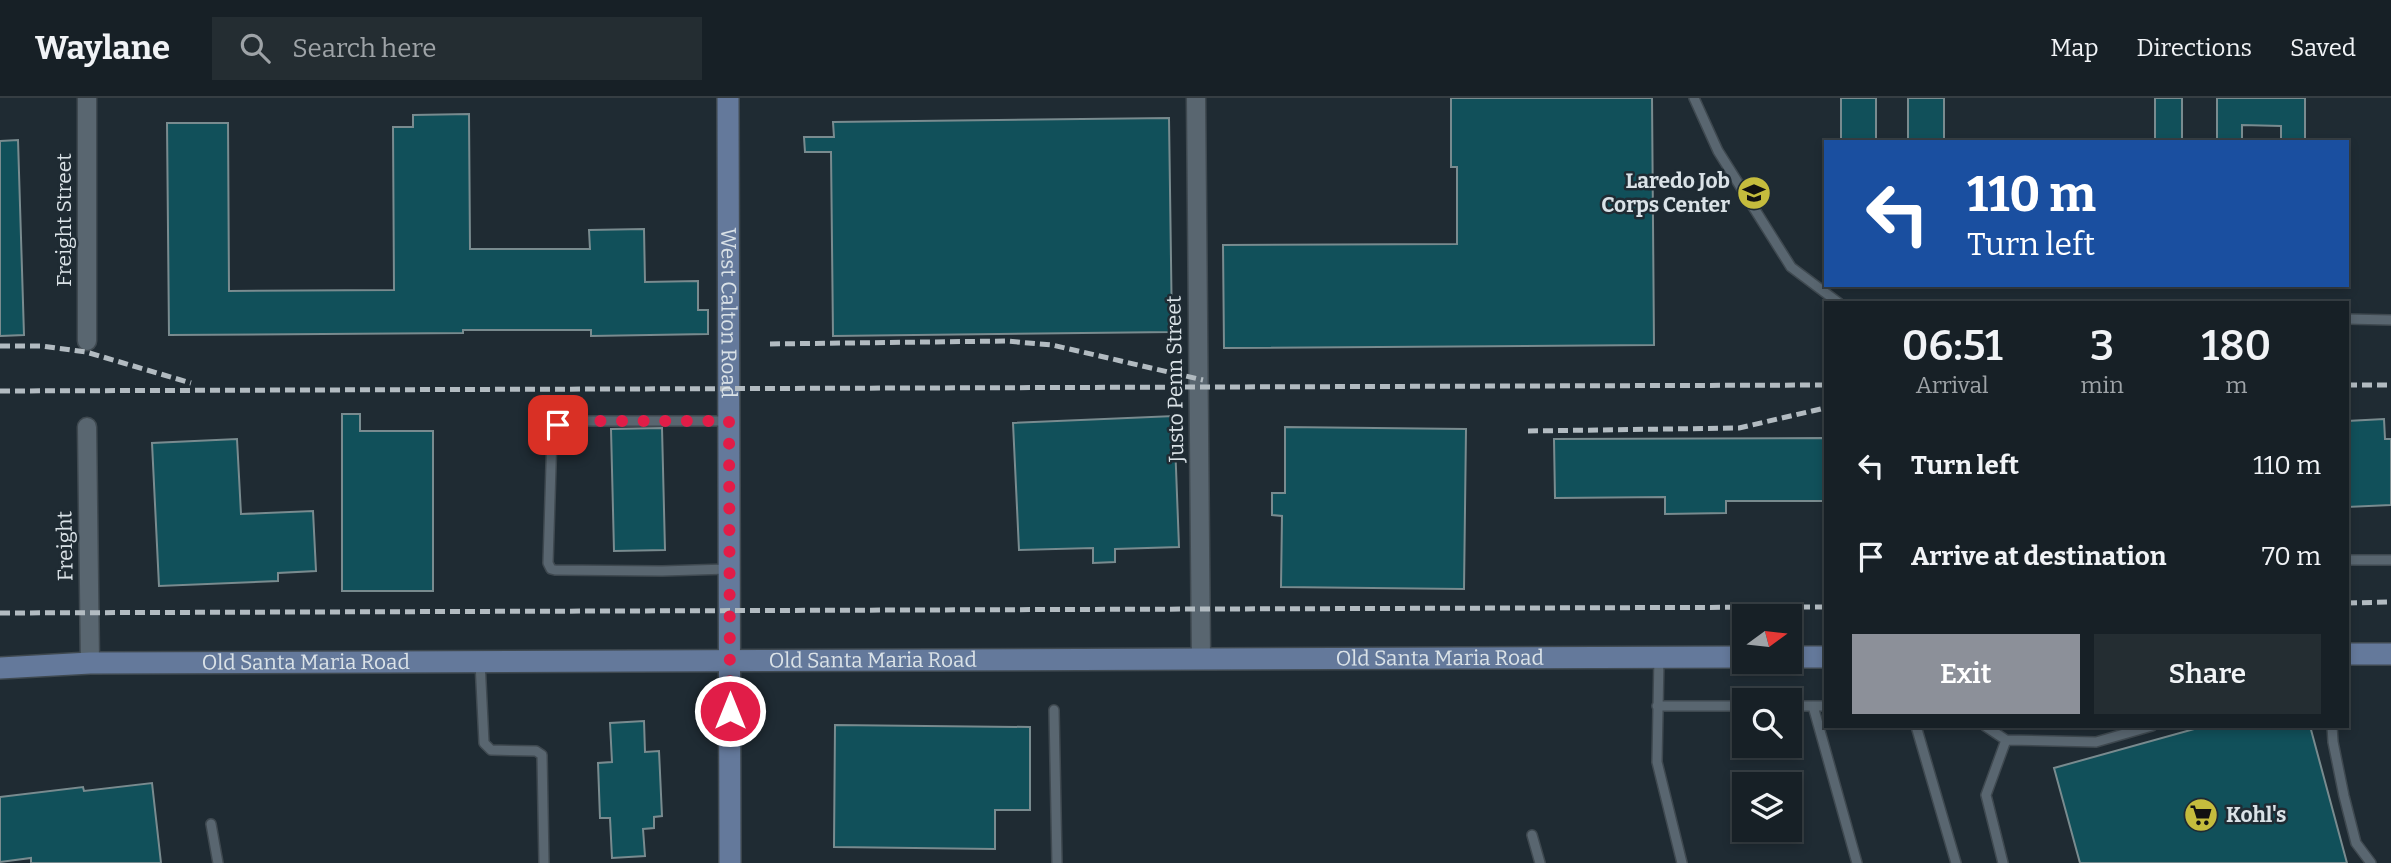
<!DOCTYPE html>
<html lang="en">
<head>
<meta charset="utf-8">
<style>
	:root { --surface:#172026; --page:#242d32; --text:#f1f3f6; --muted:#9ea3a7; --line:#363e43; --accent:#8c9099 }
	body { margin:0; font-family:Bitter,serif; background:var(--page); color:var(--text); height:100vh; display:flex; flex-direction:column; font-size:26px; white-space:nowrap }
	* { box-sizing:border-box; margin:0 }
	p { font-size:23px; color:var(--muted) }
	.icon { flex:none; width:38px; height:38px; fill:none; stroke:currentColor; stroke-width:2; stroke-linecap:round; stroke-linejoin:round }
	.map { position:relative; flex:1; overflow:hidden }
	.sheet { position:absolute; left:1824px; top:203px; width:525px; height:427px; display:flex; flex-direction:column; background:var(--surface); border-radius:0px; box-shadow:0 4px 10px #0003,0 0 0 2px var(--line) }
	.sheet>* { flex:none }
	.hud { position:absolute; left:1824px; top:42px; width:525px; height:147px; border-radius:0px; box-shadow:0 4px 10px #0003,0 0 0 2px var(--line); background:#1a4fa0; color:#fff; overflow:hidden }
	.needle { width:46px; rotate:75deg }
	.tools { position:absolute; left:1732px; top:506px; display:grid; gap:14px }
	.tools a { display:grid; place-items:center; width:70px; height:70px; border-radius:0px; background:var(--surface); box-shadow:0 4px 10px #0003,0 0 0 2px var(--line); font-size:35px }
	.pin { position:absolute; display:grid; place-items:center; width:60px; height:60px; color:#fff; margin:-30px; border-radius:14px; box-shadow:0 4px 10px #0006 }
	.me { position:absolute; width:77px; margin:-38px; rotate:0deg; stroke-linejoin:round; filter:drop-shadow(0 0 5px #0008) }
	.turn { display:flex; align-items:center; gap:24px; height:147px; padding:0 28px; font-size:32px }
	.turn .icon { width:91px; height:91px; stroke-width:2.5 }
	.turn b { display:block; font-size:49px; line-height:60px }
	.eta { display:flex; justify-content:space-evenly; align-items:center; height:119px; text-align:center }
	.eta b { font-size:42px; font-weight:600; line-height:49px }
	.button { display:flex; gap:14px; margin-top:auto; padding:14px 28px }
	.button a { flex:1; height:80px; border-radius:0px; background:var(--accent); color:#fff; font-size:28px; font-weight:600; line-height:80px; text-align:center }
	.button a+a { background:var(--page); color:var(--text) }
	ul { padding:0; list-style:none }
	li { display:flex; align-items:center; gap:21px; height:91px; padding:0 28px }
	li div { flex:1 }
	li b { display:block; font-size:26px }
	li em { font-style:normal }
	header { display:flex; align-items:center; gap:42px; box-sizing:border-box; height:98px; padding:0 35px; background:var(--surface); border-bottom:2px solid var(--line) }
	header strong { font-size:33px }
	nav { display:flex; gap:38px; margin-inline-start:auto; font-size:24px }
	.search { width:490px; height:63px; background:var(--page); display:flex; align-items:center; gap:18px; box-sizing:border-box; padding:0 24px; border-radius:0px; color:var(--muted); font-size:26px }
	.map>svg:first-child { display:block }
	.building { fill:#11505a; stroke:#798b8f; stroke-width:2 }
	.lines { fill:none; stroke-linecap:round; stroke-linejoin:round }
	.lane-casing { stroke:#3f4950; stroke-width:12 }
	.street-casing { stroke:#3f4950; stroke-width:21 }
	.secondary-casing { stroke:#3f4950; stroke-width:24 }
	.lane { stroke:#596670; stroke-width:9 }
	.street { stroke:#596670; stroke-width:18 }
	.secondary { stroke:#64799b; stroke-width:21 }
	.rail { stroke:#b2bbc1; stroke-width:5; stroke-dasharray:10 5; stroke-linecap:butt }
	.route { stroke:#e11d48; stroke-width:12; stroke-dasharray:0 21.6 }
	.labels { text-anchor:middle; stroke-width:5; stroke-linejoin:round; paint-order:stroke }
	.poi-label { font-size:21px; font-weight:bold; fill:#dae2e7; stroke:#1f2b33; text-anchor:end }
	.street-label { font-size:21px; fill:#dae2e7; stroke:#1f2b33 }
</style>
</head>
<body>
<header>
<strong>Waylane</strong>
<div class="search"><svg class="icon" aria-label="search" viewBox="0 0 24 24"><circle cx="10" cy="10" r="6"/><path d="M15 15l6 6"/></svg>Search here</div>
<nav><a>Map</a><a>Directions</a><a>Saved</a></nav>
</header>
<div class="map">
<svg width="2391" height="765" viewBox="0 0 2391 765">
	<rect width="100%" height="100%" fill="#1f2b33"/>
	<path class="building" d="M1451,0h201l2,247 -430,3 -1,-103 234,-1v-77h-6z
		M1841,0h35v44h-35z
		M1908,0h36v44h-36z
		M2155,0h27v44h-27z
		M2217,0h88v44h-24v-16l-39,-1v17h-25z
		M469,16l1,135h120l-1,-19 55,-1 1,53 53,-1v29h10v24l-117,2v-6h-128v3l-294,2 -2,-212h61l1,168 165,-1 -1,-163h20v-12z
		M1169,20l3,214 -339,4 -2,-184h-26l-1,-15h30l-1,-15z
		M18,42l6,195 -24,1v-195z
		M342,316h18v17h73v160h-91z
		M1174,318l5,131 -64,2v13l-22,1v-15l-74,2 -6,-127z
		M2384,321l1,20h6v66l-44,2v-86z
		M1285,329l181,2 -2,160 -183,-2 1,-71 -10,-1v-22h13z
		M662,330l3,122 -51,1 -3,-122z
		M1825,340v63h-99v12l-61,1v-17l-110,1 -1,-59z
		M237,341l4,75 72,-3 3,60 -38,2v8l-119,5 -7,-143z
		M644,623l1,31 14,-1 3,65 -8,1v11l-11,1 2,27 -33,2 -2,-40h-10l-2,-55 14,-1 -2,-39z
		M835,627l195,2v83h-35v39l-161,-2z
		M2205,628h105l37,137h-267l-26,-95z
		M152,685l9,80h-130v-5l-31,4v-65l83,-10 1,4z"/>
	<g class="lines">
		<g class="lane-casing">
			<path id="lane" d="M1694,0l24,53 73,116 48,36
				M2347,221l44,1
				M2347,462h44
				M728,471l-66,2 -107,-1 -4,-1 -3,-6 4,-130 3,-6 13,-6h161
				M1659,559l-2,105 25,101
				M480,564l4,81 7,7 45,1 6,4 2,108
				M1657,608h88
				M1790,608h35
				M1813,608l44,157
				M1054,612l3,153
				M1916,628l40,137
				M1985,628l21,14 90,2 56,-16
				M2332,628l1,16 11,54 12,47 15,20
				M211,726l7,39
				M1532,737l8,28
				M2003,765l-17,-68 20,-55"/>
		</g>
		<g class="street-casing">
			<path id="street" d="M87,0v243
				M1196,0l5,561
				M87,329l3,236"/>
		</g>
		<g class="secondary-casing">
			<g id="secondary">
				<path id="s1" d="M728,0l2,765"/>
				<path d="M2347,556h44"/>
				<path d="M1790,559h35"/>
				<path id="s2" d="M0,570l90,-5 1655,-6"/>
			</g>
		</g>
		<use href="#lane" class="lane"/>
		<use href="#street" class="street"/>
		<use href="#secondary" class="secondary"/>
		<path class="rail" d="M770,246l236,-3 46,4 151,35
			M0,248h41l45,6 105,31
			M2347,287h44
			M0,293l1825,-6
			M1528,333l211,-3 86,-20
			M2347,505l44,-1
			M0,515l1825,-6"/>
	</g>
	<g class="lines">
		<path class="route" d="M558,327l10,-4h161l1,290"/>
	</g>
	<defs>
		<g id="school-disc" transform="scale(1.75)"><circle r="9.5" fill="#c5bc3d" stroke="#1f2b33"/><path d="M0-5L7-2L0 1L-7-2ZM-4 1L0 2.5L4 1V4Q0 6-4 4Z" fill="#111"/></g>
		<g id="supermarket-disc" transform="scale(1.75)"><circle r="9.5" fill="#c5bc3d" stroke="#1f2b33"/><path d="M-6-5.5h2.5l.6 2H6L4.5 2H-2.5L-4.4-4H-6ZM-1.5 3.2a1.3 1.3 0 1 0 .1 0ZM3 3.2a1.3 1.3 0 1 0 .1 0Z" fill="#111"/></g>
	</defs>
	<g fill-rule="evenodd">
		<use href="#school-disc" x="1754" y="95"/>
		<use href="#supermarket-disc" x="2201" y="717"/>
	</g>
	<g class="labels">
		<g class="poi-label">
			<text x="1730" y="90">Laredo Job<tspan x="1730" dy="24">Corps Center</tspan></text>
			<text x="2226" y="724" text-anchor="start">Kohl's</text>
		</g>
		<g class="street-label">
			<text transform="translate(64 122) rotate(-90)" y="7">Freight Street</text>
			<text dy="7" stroke="none"><textPath href="#s1" startOffset="215">West Calton Road</textPath></text>
			<text transform="translate(1175 281) rotate(-91)" y="7">Justo Penn Street</text>
			<text transform="translate(65 448) rotate(-91)" y="7">Freight</text>
			<text dy="7" stroke="none"><textPath href="#s2" startOffset="1440">Old Santa Maria Road</textPath></text>
			<text dy="7" stroke="none"><textPath href="#s2" startOffset="873">Old Santa Maria Road</textPath></text>
			<text dy="7" stroke="none"><textPath href="#s2" startOffset="306">Old Santa Maria Road</textPath></text>
		</g>
	</g>
</svg>
<div class="tools">
<a><svg class="needle" viewBox="-14 -14 28 28"><path d="M0-13l5 13h-10z" fill="#e53935"/><path d="M0 13l5-13h-10z" fill="#9ea3a7"/></svg></a>
<a><svg class="icon" aria-label="search" viewBox="0 0 24 24"><circle cx="10" cy="10" r="6"/><path d="M15 15l6 6"/></svg></a>
<a><svg class="icon" aria-label="layers" viewBox="0 0 24 24"><path d="M12 4l9 5-9 5-9-5zM3 14l9 5 9-5"/></svg></a>
</div>
<div class="pin" style="left:558px;top:327px;background:#d93025"><svg class="icon" aria-label="arrive" viewBox="0 0 24 24"><path d="M6 21V4h12l-3 4 3 4H6"/></svg></div>
<svg class="me" style="left:730px;top:613px" viewBox="-20 -20 40 40"><circle r="17" fill="#e11d48" stroke="#fff" stroke-width="3"/><path d="M0-11L8 9 0 5-8 9z" fill="#fff"/></svg>
<div class="hud">
<div class="turn"><svg class="icon" aria-label="left" viewBox="0 0 24 24"><path d="M17 20v-9H6M10 6l-5 5 5 5"/></svg><div><b>110 m</b>Turn left</div></div>
</div>
<section class="sheet">
<div class="eta">
<div><b>06:51</b><p>Arrival</p></div>
<div><b>3</b><p>min</p></div>
<div><b>180</b><p>m</p></div>
</div>
<ul>
<li><svg class="icon" aria-label="left" viewBox="0 0 24 24"><path d="M17 20v-9H6M10 6l-5 5 5 5"/></svg><div><b>Turn left</b></div><em>110 m</em></li>
<li><svg class="icon" aria-label="arrive" viewBox="0 0 24 24"><path d="M6 21V4h12l-3 4 3 4H6"/></svg><div><b>Arrive at destination</b></div><em>70 m</em></li>
</ul>
<div class="button"><a>Exit</a><a>Share</a></div>
</section>
</div>
</body>
</html>
